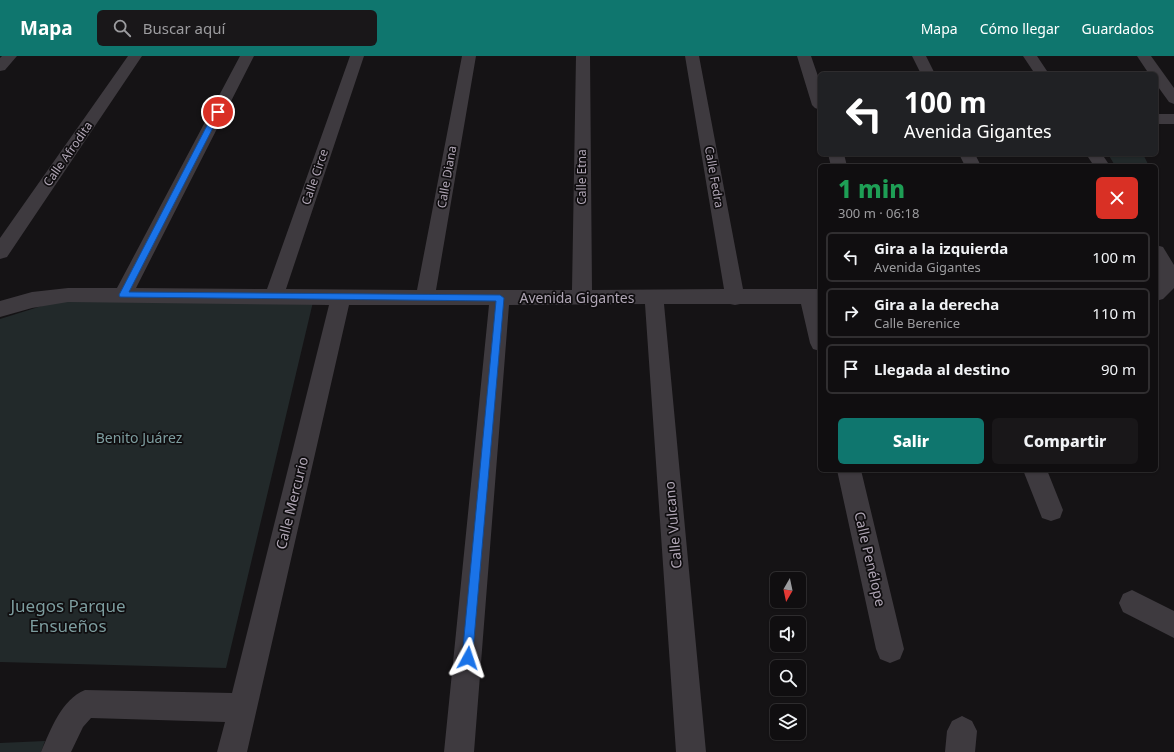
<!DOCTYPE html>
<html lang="es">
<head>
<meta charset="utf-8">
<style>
	:root { --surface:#100e10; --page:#191719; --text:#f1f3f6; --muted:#9c9c9f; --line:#302e30; --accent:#0f766e }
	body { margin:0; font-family:"Noto Sans",sans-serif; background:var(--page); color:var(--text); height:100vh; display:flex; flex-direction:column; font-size:15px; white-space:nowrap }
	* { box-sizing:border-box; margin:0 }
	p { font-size:13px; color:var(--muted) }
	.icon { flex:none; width:22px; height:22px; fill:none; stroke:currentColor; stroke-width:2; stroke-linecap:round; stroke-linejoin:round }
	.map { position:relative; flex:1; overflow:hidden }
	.drawer { position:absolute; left:818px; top:108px; width:340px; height:308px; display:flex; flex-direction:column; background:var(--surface); border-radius:6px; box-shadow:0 1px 3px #0004,0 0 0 1px var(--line) }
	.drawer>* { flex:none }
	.banner { position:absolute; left:818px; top:16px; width:340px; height:84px; border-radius:6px; box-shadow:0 1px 3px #0004,0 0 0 1px var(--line); background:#202124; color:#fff; overflow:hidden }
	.needle { width:26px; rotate:189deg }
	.buttons { position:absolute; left:770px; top:516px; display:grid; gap:8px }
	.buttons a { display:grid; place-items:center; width:36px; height:36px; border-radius:6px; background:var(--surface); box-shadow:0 1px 3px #0004,0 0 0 1px var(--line); font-size:20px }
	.pin { position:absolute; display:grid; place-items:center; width:34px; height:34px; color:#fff; margin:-17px; border:2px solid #fff; border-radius:50%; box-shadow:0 1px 4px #0007 }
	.me { position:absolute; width:44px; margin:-22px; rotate:5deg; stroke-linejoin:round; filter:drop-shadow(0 0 3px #0008) }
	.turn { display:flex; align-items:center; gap:14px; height:84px; padding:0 20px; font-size:18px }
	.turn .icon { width:52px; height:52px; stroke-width:2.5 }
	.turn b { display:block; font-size:28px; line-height:34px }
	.round { display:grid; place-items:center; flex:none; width:42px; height:42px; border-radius:6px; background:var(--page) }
	.summary { display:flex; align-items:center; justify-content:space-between; height:68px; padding:0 20px }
	h1 { font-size:24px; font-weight:800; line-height:30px; color:#1e9e55 }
	.button { display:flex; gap:8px; margin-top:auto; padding:8px 20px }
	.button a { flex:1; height:46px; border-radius:6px; background:var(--accent); color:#fff; font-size:16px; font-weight:800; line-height:46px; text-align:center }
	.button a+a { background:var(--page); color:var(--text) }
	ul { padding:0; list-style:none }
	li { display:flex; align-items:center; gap:12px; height:50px; margin:0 8px 6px; padding:0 12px; border:2px solid var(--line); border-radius:6px }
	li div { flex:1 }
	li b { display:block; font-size:15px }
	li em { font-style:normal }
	header { display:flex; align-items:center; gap:24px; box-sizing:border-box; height:56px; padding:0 20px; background:var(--accent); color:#fff }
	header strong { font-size:19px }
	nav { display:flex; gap:22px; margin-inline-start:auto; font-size:14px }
	.search { width:280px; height:36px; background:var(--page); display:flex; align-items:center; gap:10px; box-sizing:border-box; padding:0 14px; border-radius:6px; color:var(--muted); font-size:15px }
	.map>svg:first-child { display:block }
	.green { fill:#22292a }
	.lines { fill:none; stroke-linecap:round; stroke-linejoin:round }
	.minor { fill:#3e3a3f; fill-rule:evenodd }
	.route { fill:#1a73e8; stroke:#114b97 }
	.labels { text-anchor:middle; stroke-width:3.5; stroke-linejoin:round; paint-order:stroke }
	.far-street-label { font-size:12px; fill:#b0a6b5; stroke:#100e10 }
	.street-label { font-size:14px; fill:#b0a6b5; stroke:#100e10 }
	.park-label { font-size:14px; fill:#7d9d9f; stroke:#100e10 }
	.near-park-label { font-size:17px; fill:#7d9d9f; stroke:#100e10 }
</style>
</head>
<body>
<header>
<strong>Mapa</strong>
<div class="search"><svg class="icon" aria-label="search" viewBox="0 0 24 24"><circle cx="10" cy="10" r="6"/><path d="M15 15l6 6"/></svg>Buscar aquí</div>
<nav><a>Mapa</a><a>Cómo llegar</a><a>Guardados</a></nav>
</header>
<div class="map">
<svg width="1174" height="696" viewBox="0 0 1174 696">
	<rect width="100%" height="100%" fill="#151315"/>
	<path class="green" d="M1108,98h35l6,12 -35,-2z
		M64,243l249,3 -87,366 -226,-6v-343z
		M45,685l-4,11h-41v-9z"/>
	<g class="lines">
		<path class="minor" d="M2,0h15l-12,14 -5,1v-13z
			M128,0h14l-135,201 -7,2v-21z
			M240,0h14l-118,232 131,1 83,-233h14l-78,233 131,1 45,-234h14l-40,234h136l4,-234h14l2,234 132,-1 -39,-233h14l44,233h77v62l-7,-2 -3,-6 -9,-39h-61l-5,1 -5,-1h-66l42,448h-30l-31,-448 -136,1 -35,447h-30l45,-447h-140l-102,447h-30l8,-30 -134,-4 -8,9 -12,25h-30c10,-23 20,-52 44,-62l147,3 97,-388 -261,-3 -36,6 -32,9v-16l32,-9 36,-4h49z
			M797,0h14l9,26v28l-5,-2 -3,-3z
			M912,0h14l9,18h-14z
			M1023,0h14l12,18h-14z
			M1137,0h14l23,32v16l-5,-2 -13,-18v-10h-7z
			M1156,58h18v10h-18z
			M828,98h16l3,12h-16z
			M959,98h16l6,12h-16z
			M1086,98h16l8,12h-16z
			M1156,189l7,2 11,18v23l-11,11 -7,2v-19l2,-2z
			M837,414h24l43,179 -4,10 -10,4 -10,-4 -4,-10z
			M1023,414h24l16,40 -3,8 -9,3 -9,-3z
			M1132,534l42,21v27l-51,-26 -4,-9 4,-9z
			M962,660l10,5 5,10 -2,21h-30l2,-21 5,-10z"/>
	</g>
	<path class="route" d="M218,54l3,2 -92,180 371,3 4,3 -32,364 -4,2 -4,-2 -2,-4 34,-357 -376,-4 -1,-2 95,-183z"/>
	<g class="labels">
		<g class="far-street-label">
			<text transform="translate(68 98) rotate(-55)" y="4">Calle Afrodita</text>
			<text transform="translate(315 121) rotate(-71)" y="4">Calle Circe</text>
			<text transform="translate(447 121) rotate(-80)" y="4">Calle Diana</text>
			<text transform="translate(582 121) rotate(-90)" y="4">Calle Etna</text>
			<text transform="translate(714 121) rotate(80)" y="4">Calle Fedra</text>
		</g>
		<g class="street-label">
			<text x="577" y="247">Avenida Gigantes</text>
			<text transform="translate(292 447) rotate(-76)" y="5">Calle Mercurio</text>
			<text transform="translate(673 469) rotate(-95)" y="5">Calle Vulcano</text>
			<text transform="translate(870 503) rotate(77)" y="5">Calle Penélope</text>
		</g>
		<g class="park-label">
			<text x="139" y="387">Benito Juárez</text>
		</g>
		<g class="near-park-label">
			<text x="68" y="556">Juegos Parque<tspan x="68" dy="20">Ensueños</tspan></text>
		</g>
	</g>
</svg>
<div class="buttons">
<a><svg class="needle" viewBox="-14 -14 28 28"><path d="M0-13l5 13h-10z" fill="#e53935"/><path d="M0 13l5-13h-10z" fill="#9c9c9f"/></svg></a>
<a><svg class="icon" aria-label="sound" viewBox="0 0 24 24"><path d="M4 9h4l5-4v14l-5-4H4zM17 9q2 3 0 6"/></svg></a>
<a><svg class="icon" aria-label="search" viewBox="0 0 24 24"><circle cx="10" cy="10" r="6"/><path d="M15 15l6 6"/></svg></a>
<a><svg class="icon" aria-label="layers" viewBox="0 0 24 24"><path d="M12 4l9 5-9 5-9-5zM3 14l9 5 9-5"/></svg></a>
</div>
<div class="pin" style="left:218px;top:56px;background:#d93025"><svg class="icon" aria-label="arrive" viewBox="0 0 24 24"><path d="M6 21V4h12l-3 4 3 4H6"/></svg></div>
<svg class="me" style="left:468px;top:602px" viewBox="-20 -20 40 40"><path d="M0-17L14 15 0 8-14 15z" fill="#1a73e8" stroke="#fff" stroke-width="4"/></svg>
<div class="banner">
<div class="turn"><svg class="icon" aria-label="left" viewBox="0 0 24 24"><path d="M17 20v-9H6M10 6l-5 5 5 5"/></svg><div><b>100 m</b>Avenida Gigantes</div></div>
</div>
<section class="drawer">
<div class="summary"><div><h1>1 min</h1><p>300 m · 06:18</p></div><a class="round" style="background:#d93025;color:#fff"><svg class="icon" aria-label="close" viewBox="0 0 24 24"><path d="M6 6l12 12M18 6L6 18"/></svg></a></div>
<ul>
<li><svg class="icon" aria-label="left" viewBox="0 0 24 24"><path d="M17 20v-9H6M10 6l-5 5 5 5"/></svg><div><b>Gira a la izquierda</b><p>Avenida Gigantes</p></div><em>100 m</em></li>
<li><svg class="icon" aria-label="right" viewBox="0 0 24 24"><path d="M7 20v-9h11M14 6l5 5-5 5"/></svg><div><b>Gira a la derecha</b><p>Calle Berenice</p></div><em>110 m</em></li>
<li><svg class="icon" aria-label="arrive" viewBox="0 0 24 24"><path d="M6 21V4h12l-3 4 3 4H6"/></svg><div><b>Llegada al destino</b></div><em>90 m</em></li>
</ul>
<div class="button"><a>Salir</a><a>Compartir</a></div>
</section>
</div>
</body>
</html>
